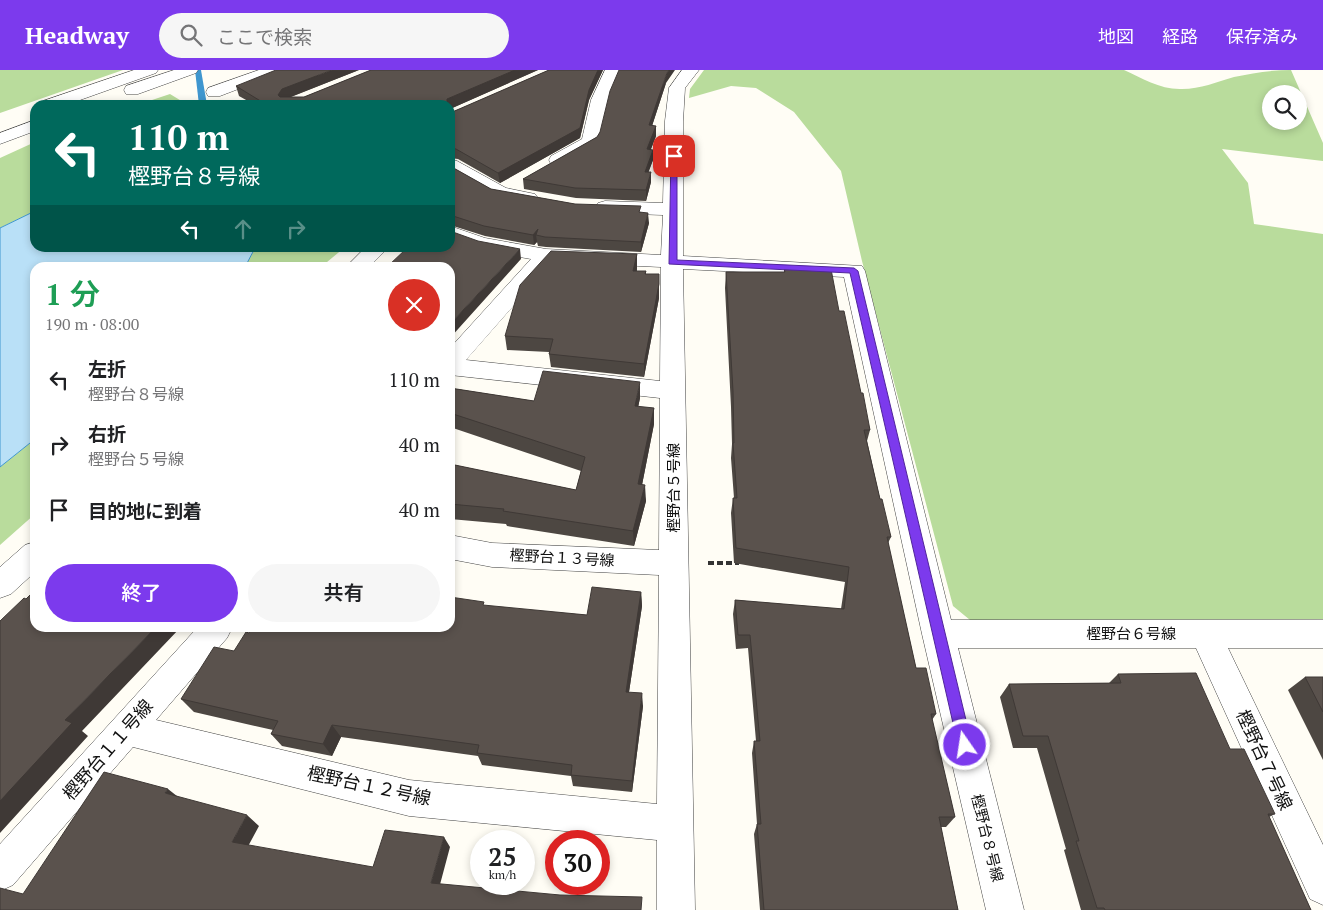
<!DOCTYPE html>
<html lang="ja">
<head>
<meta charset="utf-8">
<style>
	:root { --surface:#fff; --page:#f6f6f6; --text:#202124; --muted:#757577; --accent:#7c3aed }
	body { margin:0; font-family:"PT Serif","Noto Sans JP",serif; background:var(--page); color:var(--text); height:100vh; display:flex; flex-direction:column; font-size:19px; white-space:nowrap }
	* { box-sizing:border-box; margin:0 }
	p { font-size:16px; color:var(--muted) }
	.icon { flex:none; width:28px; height:28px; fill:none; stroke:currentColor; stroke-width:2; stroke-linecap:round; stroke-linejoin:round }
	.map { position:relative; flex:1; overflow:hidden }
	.panel { position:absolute; left:30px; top:192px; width:425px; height:370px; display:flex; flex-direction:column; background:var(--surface); border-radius:15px; box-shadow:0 2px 8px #0003 }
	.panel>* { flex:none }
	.banner { position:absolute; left:30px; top:30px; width:425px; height:152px; border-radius:15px; box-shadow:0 2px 8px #0003; background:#00695c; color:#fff; overflow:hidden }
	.buttons { position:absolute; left:1262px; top:15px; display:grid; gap:10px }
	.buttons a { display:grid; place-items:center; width:45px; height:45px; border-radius:50%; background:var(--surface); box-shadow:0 2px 8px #0003; font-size:25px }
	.speed { position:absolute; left:470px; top:760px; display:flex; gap:10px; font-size:25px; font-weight:700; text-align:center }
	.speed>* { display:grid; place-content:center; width:65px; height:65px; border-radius:50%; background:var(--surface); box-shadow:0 2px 8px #0003; line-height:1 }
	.speed small { font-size:12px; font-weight:400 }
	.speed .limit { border:8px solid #d22; background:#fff; color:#111 }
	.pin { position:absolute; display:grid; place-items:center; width:42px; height:42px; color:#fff; margin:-21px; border-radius:10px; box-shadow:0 2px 8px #0006 }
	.me { position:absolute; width:55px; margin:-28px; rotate:347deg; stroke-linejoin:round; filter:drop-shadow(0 0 4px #0008) }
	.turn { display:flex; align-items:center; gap:18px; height:105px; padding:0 15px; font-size:22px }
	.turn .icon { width:65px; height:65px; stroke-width:2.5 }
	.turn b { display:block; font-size:35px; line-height:42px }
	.lanes { display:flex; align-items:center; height:48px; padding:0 15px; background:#0003; justify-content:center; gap:25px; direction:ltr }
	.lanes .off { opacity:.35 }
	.round { display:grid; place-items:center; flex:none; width:52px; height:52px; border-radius:26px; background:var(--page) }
	.head { display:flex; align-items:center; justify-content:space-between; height:85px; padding:0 15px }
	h1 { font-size:30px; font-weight:600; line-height:38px; color:#1e9e55 }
	.cta { display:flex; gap:10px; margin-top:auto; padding:10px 15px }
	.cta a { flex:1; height:58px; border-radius:30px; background:var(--accent); color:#fff; font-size:20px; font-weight:600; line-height:58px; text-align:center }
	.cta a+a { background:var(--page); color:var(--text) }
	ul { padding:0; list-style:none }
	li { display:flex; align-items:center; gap:15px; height:65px; padding:0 15px }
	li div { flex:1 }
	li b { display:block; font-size:19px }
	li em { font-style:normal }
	header { display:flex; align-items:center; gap:30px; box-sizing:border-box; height:70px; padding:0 25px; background:var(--accent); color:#fff }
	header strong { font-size:24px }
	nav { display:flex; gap:28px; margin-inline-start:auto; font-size:18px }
	.search { width:350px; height:45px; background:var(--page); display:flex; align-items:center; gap:12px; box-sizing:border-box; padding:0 18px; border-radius:28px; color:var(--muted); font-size:19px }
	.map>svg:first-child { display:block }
	.forest { fill:#b9dc9c; fill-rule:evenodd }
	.water { fill:#b9e0f7; stroke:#3f96cf }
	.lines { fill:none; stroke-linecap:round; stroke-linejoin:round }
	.stream { fill:#3f96cf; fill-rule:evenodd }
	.minor-casing { stroke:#444; stroke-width:1 }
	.tertiary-casing { stroke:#444; stroke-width:1 }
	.path { stroke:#333; stroke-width:4; stroke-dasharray:6 3; stroke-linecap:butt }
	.minor { fill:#fff; fill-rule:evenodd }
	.tertiary { fill:#fff; fill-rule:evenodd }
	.wall { fill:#4d4742 }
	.shaded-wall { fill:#3f3936 }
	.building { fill:#5a524d; stroke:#3f3936 }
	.route { fill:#7c3aed; stroke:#51269a }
	.labels { text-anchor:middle; stroke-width:5; stroke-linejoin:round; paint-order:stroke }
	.street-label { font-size:15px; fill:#111; stroke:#fff }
	.near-street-label { font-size:18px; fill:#111; stroke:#fff }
</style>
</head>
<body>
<header>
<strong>Headway</strong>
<div class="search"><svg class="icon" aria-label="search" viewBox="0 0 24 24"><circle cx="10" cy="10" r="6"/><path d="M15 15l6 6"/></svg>ここで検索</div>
<nav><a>地図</a><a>経路</a><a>保存済み</a></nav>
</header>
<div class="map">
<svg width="1323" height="840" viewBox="0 0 1323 840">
	<rect width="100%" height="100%" fill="#fffdf5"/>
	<path class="forest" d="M0,0h123l-123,43z
		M704,0h420c18,8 37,20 58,19 19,0 34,-7 52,-12 19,-4 38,-7 57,-7l32,73v18l-101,-12 26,34 6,41 69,10v385l-353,1 -17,-14 -91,-345 -21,-90 -47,-59 -38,-24 -25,-2 -42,12 1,-9zM1271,24h28v27h-28z
		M170,24l18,11h-51z
		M35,72v69l-35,17v-70z
		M255,178h89l-23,19h-76z
		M35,369v75l-35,31v-78z"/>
	<path class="water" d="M35,141v37h220l-10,19 -210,1v171l-35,28v-239z"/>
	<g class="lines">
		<path class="stream" d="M195,0h6l6,35h-8z"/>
		<g class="minor-casing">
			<path id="minor" d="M259,0h23l-2,3 -60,23h-12l-2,-4 2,-4z
				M605,0h16l-12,30 -10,42 -3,4c-13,7 -29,22 -45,18l-2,-4 2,-4 31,-17 9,-39z
				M682,0h17l-14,18 -2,33v135l179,10 3,5 86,349h372v28h-95l95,197v60l-13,-6 -114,-251h-238l66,262h-38l-64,-276 -78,-357 -161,-8 12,641h-38v-70l-248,-24 -276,-69 -120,138 -13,6v-47l197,-216h35l-5,10 -71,82 253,60 248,24 2,-229 -167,-8 -42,-8v-24l42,8 167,7 1,-152 -210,-23v-27l81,-89 -51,-9 -30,-11v-13l35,12 61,11 115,6 2,-40 -58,-2 -7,-2 -3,-4 3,-4 7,-2 58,2 2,-82 4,-33zM552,192l109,5 -1,114 -194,-21z
				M450,89l7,2 49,27 29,6 3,4 -3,4c-29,7 -61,-16 -85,-29z
				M365,178h23l-20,20h-23z
				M35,472v30l-24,22 -11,4v-31l25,-22z"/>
		</g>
		<g class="tertiary-casing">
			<path id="tertiary" d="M134,0h24l-2,3 -90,32h-26l3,-4z
				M174,0h24l-2,3 -58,21h-12l-2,-4 2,-4z
				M35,50v11l-35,13v-11z"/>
		</g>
		<path class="path" d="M708,493h31"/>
		<use href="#minor" class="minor"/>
		<use href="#tertiary" class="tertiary"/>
	</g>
	<path class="wall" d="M359,0l-68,27h13l67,-27h167l-88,39v-4h-195l-16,-9 -3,-10z
		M549,0h54l-14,30 -9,38 -80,45 -42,-24 -8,-1v-45z
		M666,13l-14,43h4v10l-5,13 2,11 -5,12 3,10 -5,19 -70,-3 -52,-9 -1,-10 74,-42 3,-5z
		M450,96l41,23 84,15 66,8 8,11 -8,29 -95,-5 -8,-1 -1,-4 -3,3 -49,-9 -35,-11z
		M637,184v17h9v3l13,24 -15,79 -93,-10 -2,-13v-2l-42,-2 -2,-14z
		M784,199l55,42 31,119 -3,11 13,58 11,38 -3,6 28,125 20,46 -4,6 23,97 -9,10h-5l17,83h-198l-6,-76 3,-10 -5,-71 2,-12h2l-8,-93 -12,1 -3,-35 2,-14 106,9 4,-27 -111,-19 -3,-50 2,-15h1l-3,-40 1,-14 -1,-37 -6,-119 1,-16h58z
		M450,318l84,13 106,-3 -2,9 16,1v16l-12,61 4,16 -12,45 -127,-20 -1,-2 -56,-5v-55l126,26 5,-19 -131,-44z
		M641,522l1,14 -13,86 14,14 -11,86 -59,-6 -2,-10 -89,-11 -4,-9 -137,-19 -9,19 -50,-10 -11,-12 2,-4 -79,-18 -13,-13 53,-48 15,-18 236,-27 102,9z
		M1118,604l112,75 45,65 -6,3 42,93h-230l-17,-60 2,-1 -29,-101h-24l-13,-51 9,-13 100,-1z
		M1305,607h18v83l-35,-70z"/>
	<path class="shaded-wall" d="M332,0h27l-74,29 -4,6 -3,-10 4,-6z
		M515,0h23l-88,39v-4h-3v-6z
		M598,0h5l-14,30 -9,38 -80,45 -2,-10 91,-83z
		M669,0h6l-9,13 -17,52v-10l18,-52z
		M656,56v10l-9,23v-10z
		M653,80v10l-8,22v-10z
		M651,102v10l-5,19v-11z
		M648,143l1,10 -8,29v-10z
		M538,159l-2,6 1,7 -3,3 -1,-10z
		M520,179l1,10 -71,79v-14z
		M637,184v14l-4,16v-13z
		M659,204v24l-15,79v-13z
		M640,312v16l-5,24v-16z
		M654,338v16l-15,76 -1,-16z
		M645,415l1,16 -12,45 -1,-15z
		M641,522l1,14 -15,99 -1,-13z
		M155,558h25l-98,103 6,5 -88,97v-32l65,-81z
		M642,623l1,13 -11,86v-11z
		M332,655l9,12 -9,19 -9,-12z
		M168,719l14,11 -17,-7z
		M247,745l12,11 -14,26 -13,-10z
		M444,767l6,10 -12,45 -7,-9z"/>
	<path class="building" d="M276,0h56l-50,19 -4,6 2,2h24l67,-27h144l-68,29v6h-180l-31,-19z
		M549,0h49l-9,20 -9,38 -82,45 -42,-24 -6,-1v-35z
		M619,0h50l-2,3 -18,52 7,1 -9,23 6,1 -8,22h6l-5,18 -71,-2 -52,-9 74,-42 3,-5 10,-41z
		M450,96l41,23 84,15 66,2 -2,6 9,1 -7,29 -96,-5 -9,-2 2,-6 -5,6 -49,-9 -34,-11z
		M450,161l28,10 42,8 -70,75v-56h-72l4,-4 6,2 19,-18h43z
		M551,181l86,3 -4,17h13l-1,3h14v10l-15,80 -95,-10 4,-15 -48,-3 15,-51z
		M784,199h47l8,42h5l17,82h2l7,37h-6l16,69h2l9,38h-4l29,131h10l10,46h-5l24,103h-16l19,93h-194l-7,-86h4l-7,-83h6l-10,-106h-12l-3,-35 109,9 5,-42 -113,-19 -3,-50h4l-4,-55h1l-1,-52 -7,-119h59z
		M543,301l97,11 -5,24 19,2 -16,76 7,1 -12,46 -130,-20 1,-2 -54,-5v-40l126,26 9,-33 -135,-44v-25l84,13z
		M592,517l49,5 -15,100 16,1 -10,88 -61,-6 1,-10 -95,-12 2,-8 -147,-20 -9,19 -52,-10 7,-13 -97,-22 33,-52 20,4 12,-19 3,1 3,-5h198v-31l34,5 -1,3 104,10z
		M35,520v38h120l-90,92 7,3 -72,78v-180l24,-23 2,1z
		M1196,603l34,76h14l31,65h-7l43,96h-206l-1,-2h-7l-21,-67h3l-31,-105h-25l-14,-52 112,-1 -3,-9z
		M1305,607h18v35z
		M104,702l64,17 -3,4 82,22 -15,27 141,25 12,-37 59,7 -13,46 129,12 82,2 -1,13h-641v-22l23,6z"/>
	<path class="route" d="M671,84l6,2v104l177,8 4,3 114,474 -2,4 -5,2 -5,-2 -2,-4 -108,-472 -181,-9z"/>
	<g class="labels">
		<g class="street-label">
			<text transform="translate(674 418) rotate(-90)" y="5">樫野台５号線</text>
			<text transform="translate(562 488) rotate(3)" y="5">樫野台１３号線</text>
			<text x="1131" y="569">樫野台６号線</text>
			<text transform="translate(987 768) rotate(76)" y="5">樫野台８号線</text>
		</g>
		<g class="near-street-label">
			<text transform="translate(108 680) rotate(-49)" y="6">樫野台１１号線</text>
			<text transform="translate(1264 690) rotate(65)" y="6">樫野台７号線</text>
			<text transform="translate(369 716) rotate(12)" y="6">樫野台１２号線</text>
		</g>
	</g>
</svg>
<div class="buttons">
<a><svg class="icon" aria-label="search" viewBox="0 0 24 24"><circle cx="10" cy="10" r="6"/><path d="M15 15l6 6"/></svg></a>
</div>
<div class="speed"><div>25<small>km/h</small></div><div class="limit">30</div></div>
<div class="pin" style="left:674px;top:86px;background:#d93025"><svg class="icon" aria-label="arrive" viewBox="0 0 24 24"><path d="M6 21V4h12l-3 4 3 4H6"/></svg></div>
<svg class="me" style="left:965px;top:675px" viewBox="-20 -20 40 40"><circle r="17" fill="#7c3aed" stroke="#fff" stroke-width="3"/><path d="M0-11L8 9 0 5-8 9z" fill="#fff"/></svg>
<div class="banner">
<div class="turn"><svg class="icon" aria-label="left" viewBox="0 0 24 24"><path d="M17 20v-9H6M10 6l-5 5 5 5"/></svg><div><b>110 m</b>樫野台８号線</div></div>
<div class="lanes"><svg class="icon" aria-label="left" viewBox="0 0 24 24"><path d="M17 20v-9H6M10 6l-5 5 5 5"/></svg><svg class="icon off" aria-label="ahead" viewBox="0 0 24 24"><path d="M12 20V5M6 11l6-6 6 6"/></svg><svg class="icon off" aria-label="right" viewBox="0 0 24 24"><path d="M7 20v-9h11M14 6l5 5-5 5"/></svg></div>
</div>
<section class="panel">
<div class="head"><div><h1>1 分</h1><p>190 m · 08:00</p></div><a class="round" style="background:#d93025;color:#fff"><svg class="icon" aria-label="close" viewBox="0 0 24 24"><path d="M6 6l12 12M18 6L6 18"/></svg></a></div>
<ul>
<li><svg class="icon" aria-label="left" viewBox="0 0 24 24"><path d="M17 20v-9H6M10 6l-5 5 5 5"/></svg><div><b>左折</b><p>樫野台８号線</p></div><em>110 m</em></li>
<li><svg class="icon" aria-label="right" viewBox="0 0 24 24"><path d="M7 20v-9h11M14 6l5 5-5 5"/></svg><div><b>右折</b><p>樫野台５号線</p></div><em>40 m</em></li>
<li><svg class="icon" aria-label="arrive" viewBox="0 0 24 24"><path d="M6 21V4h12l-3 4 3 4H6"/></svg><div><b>目的地に到着</b></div><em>40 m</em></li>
</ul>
<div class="cta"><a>終了</a><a>共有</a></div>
</section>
</div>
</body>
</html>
